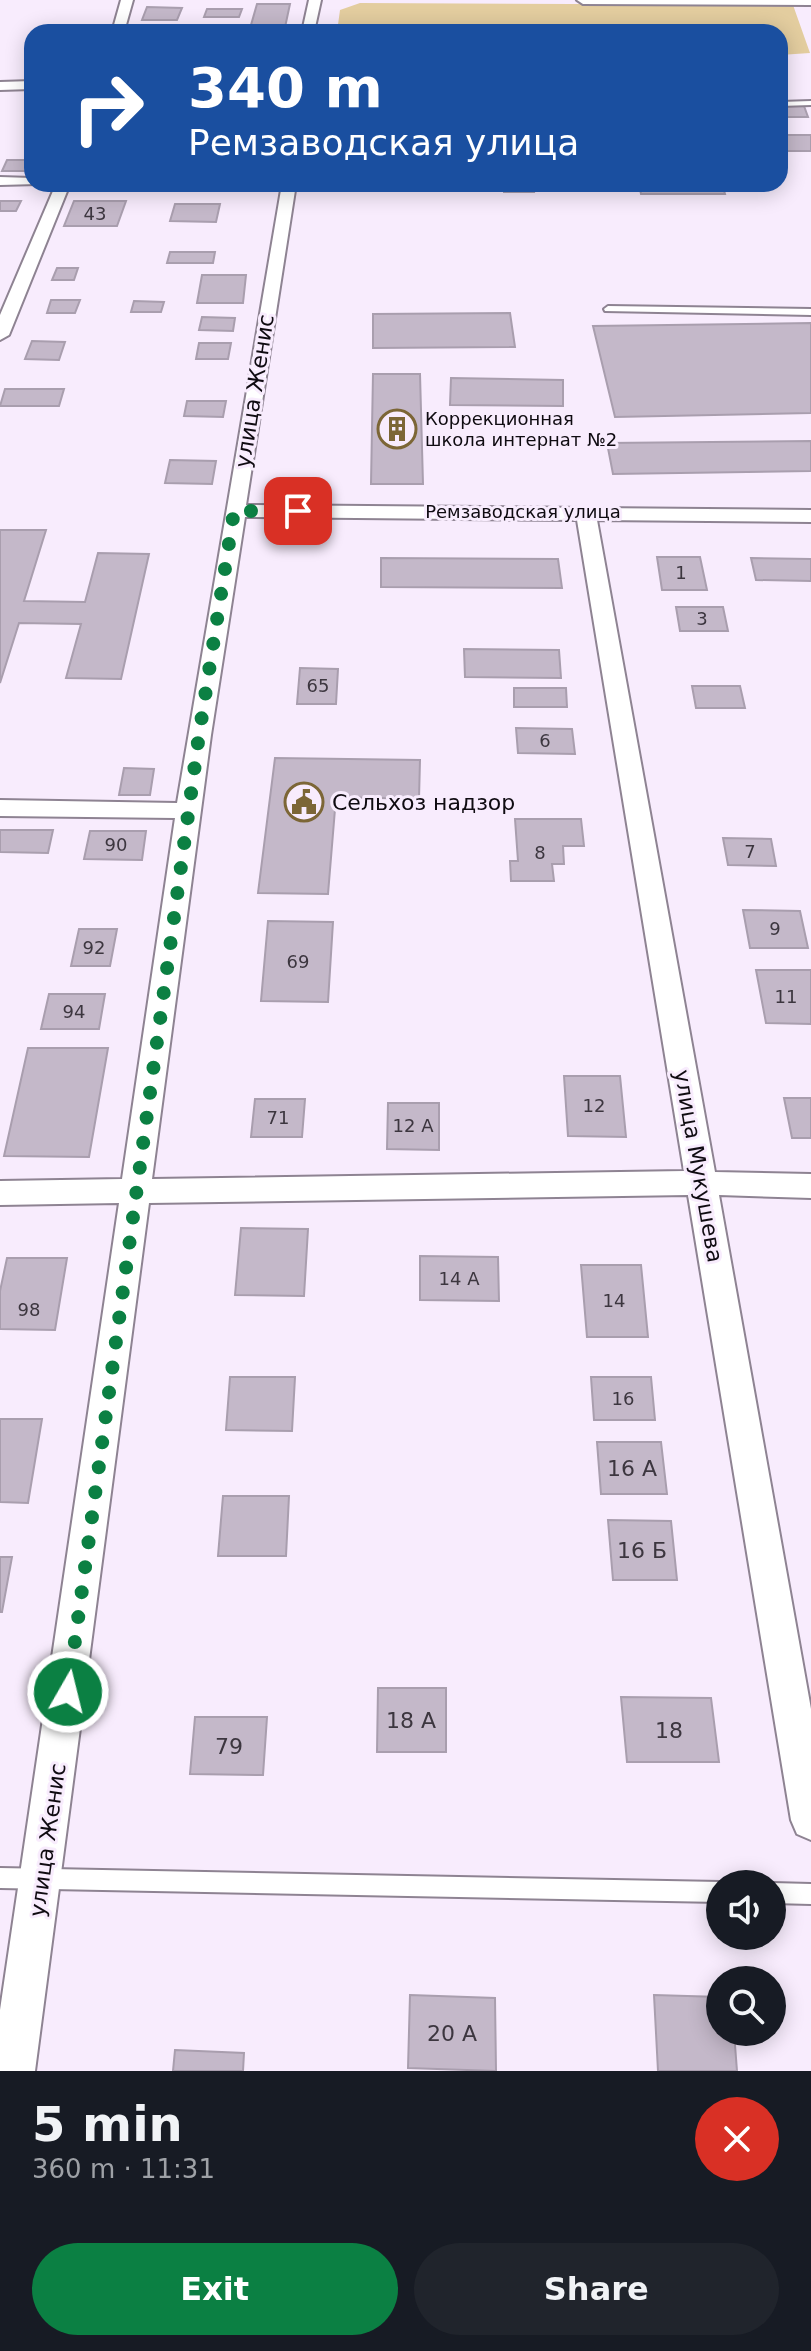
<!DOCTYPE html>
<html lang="en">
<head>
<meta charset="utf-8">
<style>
	:root { --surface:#171b24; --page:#20242c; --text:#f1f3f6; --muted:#9ea1a6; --accent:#0b8043 }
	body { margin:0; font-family:"DejaVu Sans",sans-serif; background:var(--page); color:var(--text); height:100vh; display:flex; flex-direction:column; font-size:30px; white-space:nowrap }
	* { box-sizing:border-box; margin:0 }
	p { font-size:26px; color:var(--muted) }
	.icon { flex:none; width:44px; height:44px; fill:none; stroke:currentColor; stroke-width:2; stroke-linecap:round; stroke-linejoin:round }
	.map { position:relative; height:2071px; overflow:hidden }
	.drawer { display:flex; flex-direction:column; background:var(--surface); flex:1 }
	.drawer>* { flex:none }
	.hud { position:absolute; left:24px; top:24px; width:764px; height:168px; border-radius:24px; box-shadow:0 4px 20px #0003; background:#1a4fa0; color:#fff; overflow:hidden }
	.buttons { position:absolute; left:706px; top:1870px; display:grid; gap:16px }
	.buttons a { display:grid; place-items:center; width:80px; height:80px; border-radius:50%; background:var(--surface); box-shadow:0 4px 20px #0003; font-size:40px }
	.pin { position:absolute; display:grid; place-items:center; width:68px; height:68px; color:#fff; margin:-34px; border-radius:16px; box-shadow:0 4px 12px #0006 }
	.me { position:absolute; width:88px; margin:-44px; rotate:8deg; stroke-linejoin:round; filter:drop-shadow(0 0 6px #0008) }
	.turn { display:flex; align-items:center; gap:28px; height:168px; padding:0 32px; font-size:36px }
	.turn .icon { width:104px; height:104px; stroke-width:2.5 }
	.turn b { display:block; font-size:56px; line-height:68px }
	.round { display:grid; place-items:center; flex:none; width:84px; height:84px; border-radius:42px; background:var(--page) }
	.headline { display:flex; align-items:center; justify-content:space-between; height:136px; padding:0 32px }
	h1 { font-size:48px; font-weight:700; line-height:60px }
	.primary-button { display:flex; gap:16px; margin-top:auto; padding:16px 32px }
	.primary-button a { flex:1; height:92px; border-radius:48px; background:var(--accent); color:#fff; font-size:32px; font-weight:700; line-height:92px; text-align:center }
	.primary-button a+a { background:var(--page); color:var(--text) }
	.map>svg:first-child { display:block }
	.green { fill:#e3cd9f }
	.building { fill:#c4b8c9; stroke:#a99eae; stroke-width:2 }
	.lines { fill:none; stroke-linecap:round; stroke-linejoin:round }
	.lane-casing { stroke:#8e8392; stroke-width:4 }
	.street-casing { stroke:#8e8392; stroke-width:4 }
	.lane { fill:#fff; fill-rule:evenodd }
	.street { fill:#fff; fill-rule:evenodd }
	.route { stroke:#0b8043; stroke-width:14; stroke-dasharray:0 25.2 }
	.labels { text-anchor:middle; stroke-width:6; stroke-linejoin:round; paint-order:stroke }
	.number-label { font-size:18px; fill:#3c363f }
	.far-poi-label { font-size:18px; fill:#0f0b11; stroke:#f8ecfd; text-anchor:start }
	.far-street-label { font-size:18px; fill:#0f0b11; stroke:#f8ecfd }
	.street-label { font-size:22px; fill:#0f0b11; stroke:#f8ecfd }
	.poi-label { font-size:22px; fill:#0f0b11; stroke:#f8ecfd; text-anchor:start }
	.near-number-label { font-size:22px; fill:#3c363f }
</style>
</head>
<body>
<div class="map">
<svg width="811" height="2071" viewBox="0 0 811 2071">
	<rect width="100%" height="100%" fill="#f8ecfd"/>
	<path class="green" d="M360,3l433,2 17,48 -30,2v-23h-443l3,-22z"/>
	<path class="building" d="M257,4h33l-6,28h-35z
		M147,7l35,1 -5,12h-35z
		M207,9h35l-3,8h-35z
		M780,106h24l4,11h-28z
		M780,135h31v16h-31z
		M7,160h25v11h-30z
		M503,184h30l1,8h-30z
		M639,184h83l3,10h-84z
		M0,201h21l-5,10h-16z
		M74,201h52l-9,25h-53z
		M175,204h45l-4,18 -46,-1z
		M170,252h45l-2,11h-46z
		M57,268h21l-4,12h-22z
		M202,275h44l-3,28h-46z
		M51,300h29l-5,13h-28z
		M134,301l30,1 -3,10h-30z
		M510,313l5,34 -142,1v-34z
		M202,317l33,1 -2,13 -34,-1z
		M811,323v90l-196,4 -22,-91z
		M32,341l33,1 -6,18 -34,-1z
		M199,343h32l-3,16h-32z
		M373,374h47l3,110h-52z
		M451,378l112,2v26l-113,-1z
		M5,389h59l-5,17h-59z
		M187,401h39l-3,16 -39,-1z
		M811,441v30l-198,3 -6,-31z
		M170,460l46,1 -4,23 -47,-1z
		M0,530h46l-22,71 61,1 13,-49 51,1 -28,125 -55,-1 15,-54 -62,-1 -19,60z
		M657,557h43l7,33h-45z
		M381,558l177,1 4,29 -181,-1z
		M751,558l60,1v22l-55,-1z
		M676,607h47l5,24h-48z
		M464,649l95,1 2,28 -96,-1z
		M300,668l38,1 -2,35h-39z
		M692,686h48l5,22h-49z
		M514,688h52l1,19h-53z
		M516,728l56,1 3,25 -57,-1z
		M275,758l145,2 -1,39 -83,-2 -8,97 -70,-1z
		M124,768l30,1 -4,26h-31z
		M515,819h66l3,27h-21l1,18h-12l2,17h-43l-1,-20h8z
		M0,830h53l-5,23 -48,-1z
		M90,831h56l-4,29 -58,-1z
		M723,838l48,1 5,27 -48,-1z
		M743,910l57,1 8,37h-58z
		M268,921l65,1 -5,80 -67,-1z
		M79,929h38l-7,37h-39z
		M756,970h55v54l-45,-1z
		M49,994h56l-6,35h-58z
		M28,1048h80l-19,109 -85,-1z
		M564,1076h56l6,61 -58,-1z
		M784,1098h27v40h-19z
		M255,1099h50l-3,38h-51z
		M388,1103h51v47l-52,-1z
		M241,1228l67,1 -4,67 -69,-1z
		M420,1256l78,1 1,44 -79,-1z
		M7,1258h60l-12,72 -55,-1v-38z
		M581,1265h60l7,72h-61z
		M230,1377h65l-3,54 -66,-1z
		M591,1377h60l4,43h-61z
		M0,1419h42l-14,84 -28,-1z
		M597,1442h64l6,52h-66z
		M223,1496h66l-3,60h-68z
		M608,1520l63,1 6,59h-64z
		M0,1557h12l-10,55h-2z
		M378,1688h68v64h-69z
		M621,1697l90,1 8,64h-92z
		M195,1717h72l-4,58 -73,-1z
		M410,1995l85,3 1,73 -88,-3z
		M654,1995l66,2v35h14l3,39h-79z
		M175,2050l69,3 -1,18h-70z"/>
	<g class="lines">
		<g class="lane-casing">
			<path id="lane" d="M811,101v4l-31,1v-4z
				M608,306l203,3v6l-206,-4 -1,-2z
				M0,1868l720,14 6,2h-6v18l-720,-14z
				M772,1883l39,1v20l-39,-1v-19h-3z"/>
		</g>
		<g class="street-casing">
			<path id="street" d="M121,0h12l-9,32h-12z
				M309,0h12l-7,32h-12z
				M577,0h234v5l-228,-1z
				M32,81v8l-32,1v-8z
				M0,177l32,1v6h6l-38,1z
				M56,184h14l-61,151 -9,5v-25z
				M282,184h14l-50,321 565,5v12l-214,-2 118,652 96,2v24l-92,-3 92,514v131l-14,-6 -6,-14 -103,-625 -539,8 -114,868h-35v-61l119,-807 -119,2v-24l122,-2 53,-361 -175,-2v-16l177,3zM245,517l332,3 107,651 -532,8 59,-444z"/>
		</g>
		<use href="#lane" class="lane"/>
		<use href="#street" class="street"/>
	</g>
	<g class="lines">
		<path class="route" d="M68,1692l131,-957 35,-224h64"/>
	</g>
	<defs>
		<g id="building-ring" transform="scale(2)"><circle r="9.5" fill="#f8ecfd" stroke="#7c6636" stroke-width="1.5"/><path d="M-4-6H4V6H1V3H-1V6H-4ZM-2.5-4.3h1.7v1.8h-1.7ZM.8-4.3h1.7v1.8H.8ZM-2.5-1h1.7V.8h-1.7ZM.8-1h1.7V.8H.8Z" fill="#7c6636"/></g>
		<g id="civic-ring" transform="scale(2)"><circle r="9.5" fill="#f8ecfd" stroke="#7c6636" stroke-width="1.5"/><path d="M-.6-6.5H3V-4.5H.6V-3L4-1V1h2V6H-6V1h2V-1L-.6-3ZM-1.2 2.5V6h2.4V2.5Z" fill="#7c6636"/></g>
	</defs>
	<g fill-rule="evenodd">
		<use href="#building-ring" x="397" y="429"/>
		<use href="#civic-ring" x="304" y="802"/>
	</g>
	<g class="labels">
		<g class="number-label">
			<text x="95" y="220">43</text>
			<text x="681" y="579">1</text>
			<text x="702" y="625">3</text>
			<text x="318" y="692">65</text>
			<text x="545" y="747">6</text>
			<text x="116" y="851">90</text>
			<text x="750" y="858">7</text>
			<text x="540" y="859">8</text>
			<text x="775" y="935">9</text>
			<text x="94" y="954">92</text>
			<text x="298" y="968">69</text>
			<text x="786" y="1003">11</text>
			<text x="74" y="1018">94</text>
			<text x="594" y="1112">12</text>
			<text x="278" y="1124">71</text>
			<text x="413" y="1132">12 А</text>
			<text x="459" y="1285">14 А</text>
			<text x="614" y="1307">14</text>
			<text x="29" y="1316">98</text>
			<text x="623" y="1405">16</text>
		</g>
		<g class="far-poi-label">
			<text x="425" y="425">Коррекционная<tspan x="425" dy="21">школа интернат №2</tspan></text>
		</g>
		<g class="far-street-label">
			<text x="523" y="518">Ремзаводская улица</text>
		</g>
		<g class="street-label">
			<text transform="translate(254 391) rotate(-81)" y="8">улица Женис</text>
			<text transform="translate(699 1166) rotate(80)" y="8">улица Мукушева</text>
			<text transform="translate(47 1840) rotate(-82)" y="8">улица Женис</text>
		</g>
		<g class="poi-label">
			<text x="332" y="810">Сельхоз надзор</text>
		</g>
		<g class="near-number-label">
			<text x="632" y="1476">16 А</text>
			<text x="642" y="1558">16 Б</text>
			<text x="411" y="1728">18 А</text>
			<text x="669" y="1738">18</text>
			<text x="229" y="1754">79</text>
			<text x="452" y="2041">20 А</text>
		</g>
	</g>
</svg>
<div class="buttons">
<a><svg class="icon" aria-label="sound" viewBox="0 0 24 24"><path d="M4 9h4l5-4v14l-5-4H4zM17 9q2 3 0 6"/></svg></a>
<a><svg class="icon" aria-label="search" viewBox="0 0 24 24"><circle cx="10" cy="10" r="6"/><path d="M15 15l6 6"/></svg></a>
</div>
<div class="pin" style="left:298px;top:511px;background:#d93025"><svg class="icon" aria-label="arrive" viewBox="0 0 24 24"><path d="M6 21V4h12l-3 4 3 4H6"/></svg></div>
<svg class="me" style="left:68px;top:1692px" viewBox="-20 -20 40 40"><circle r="17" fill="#0b8043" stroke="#fff" stroke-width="3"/><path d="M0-11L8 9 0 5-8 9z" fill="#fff"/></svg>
<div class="hud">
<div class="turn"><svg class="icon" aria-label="right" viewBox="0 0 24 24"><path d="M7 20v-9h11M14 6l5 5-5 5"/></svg><div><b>340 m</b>Ремзаводская улица</div></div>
</div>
</div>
<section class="drawer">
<div class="headline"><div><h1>5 min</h1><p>360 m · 11:31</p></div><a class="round" style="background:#d93025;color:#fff"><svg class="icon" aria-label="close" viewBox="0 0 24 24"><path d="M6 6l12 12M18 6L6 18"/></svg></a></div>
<div class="primary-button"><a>Exit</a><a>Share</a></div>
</section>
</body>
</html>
